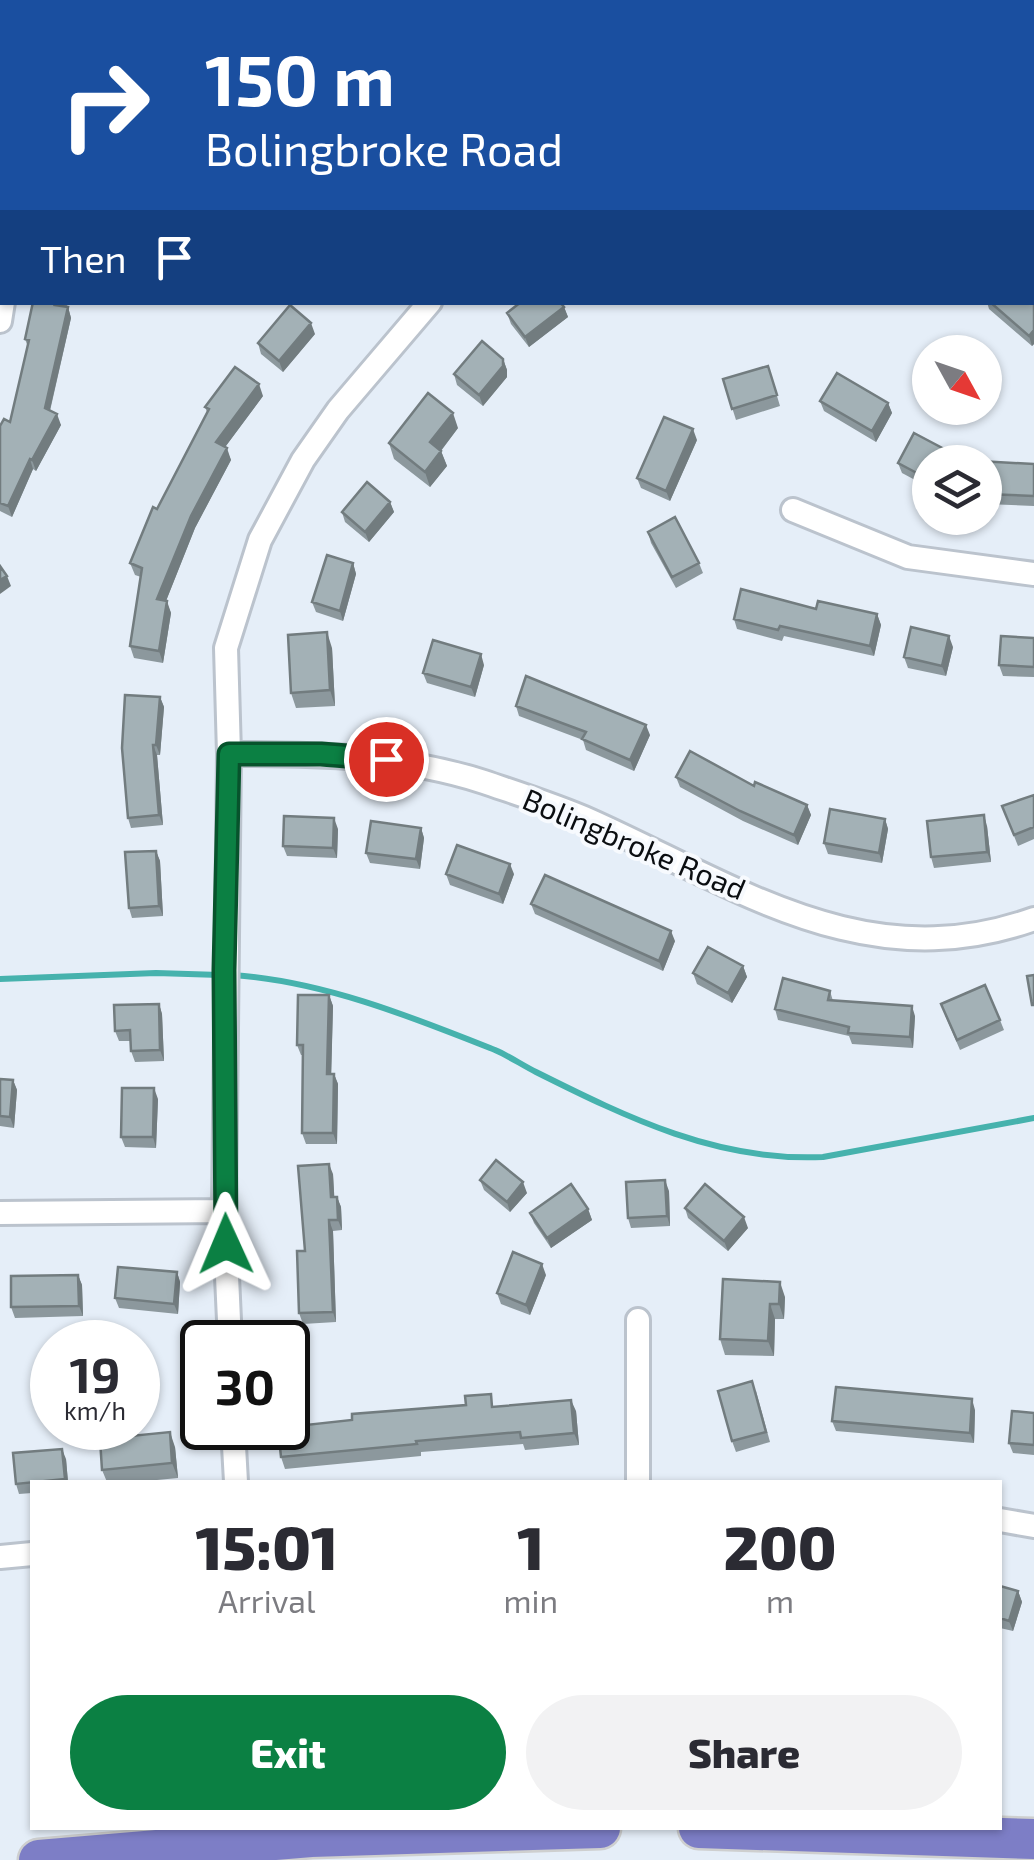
<!DOCTYPE html>
<html lang="en">
<head>
<meta charset="utf-8">
<style>
	:root { --surface:#fff; --page:#f2f2f3; --text:#2b2b33; --muted:#7c7c81; --accent:#0b8043 }
	body { margin:0; font-family:"Exo 2",sans-serif; background:var(--page); color:var(--text); height:100vh; display:flex; flex-direction:column; font-size:38px; white-space:nowrap }
	* { box-sizing:border-box; margin:0 }
	p { font-size:32px; color:var(--muted) }
	.icon { flex:none; width:55px; height:55px; fill:none; stroke:currentColor; stroke-width:2; stroke-linecap:round; stroke-linejoin:round }
	.map { position:relative; flex:1; overflow:hidden }
	.sheet { position:absolute; left:30px; top:1480px; width:972px; height:350px; display:flex; flex-direction:column; background:var(--surface); border-radius:0px; box-shadow:0 2px 8px #0004 }
	.sheet>* { flex:none }
	.banner { position:absolute; left:0px; top:0px; width:1035px; height:305px; box-shadow:0 2px 8px #0004; background:#1a4fa0; color:#fff; overflow:hidden }
	.needle { width:65px; rotate:130deg }
	.buttons { position:absolute; left:912px; top:335px; display:grid; gap:20px }
	.buttons a { display:grid; place-items:center; width:90px; height:90px; border-radius:50%; background:var(--surface); box-shadow:0 2px 8px #0004; font-size:50px }
	.speed { position:absolute; left:30px; top:1320px; display:flex; gap:20px; font-size:50px; font-weight:700; text-align:center }
	.speed>* { display:grid; place-content:center; width:130px; height:130px; border-radius:50%; background:var(--surface); box-shadow:0 2px 8px #0004; line-height:1 }
	.speed small { font-size:25px; font-weight:400 }
	.speed .limit { border:5px solid #111; border-radius:15px; background:#fff; color:#111 }
	.pin { position:absolute; display:grid; place-items:center; width:85px; height:85px; color:#fff; margin:-42px; border:5px solid #fff; border-radius:50%; box-shadow:0 2px 10px #0007 }
	.me { position:absolute; width:110px; margin:-55px; rotate:359deg; stroke-linejoin:round; filter:drop-shadow(0 0 8px #0008) }
	.turn { display:flex; align-items:center; gap:35px; height:210px; padding:0 40px; font-size:45px }
	.turn .icon { width:130px; height:130px; stroke-width:2.5 }
	.turn b { display:block; font-size:70px; line-height:85px }
	.then { display:flex; align-items:center; height:95px; padding:0 40px; background:#0003; gap:20px; font-size:38px }
	.eta { display:flex; justify-content:space-evenly; align-items:center; height:170px; text-align:center }
	.eta b { font-size:60px; font-weight:800; line-height:70px }
	.primary-button { display:flex; gap:20px; margin-top:auto; padding:20px 40px }
	.primary-button a { flex:1; height:115px; border-radius:60px; background:var(--accent); color:#fff; font-size:40px; font-weight:800; line-height:115px; text-align:center }
	.primary-button a+a { background:var(--page); color:var(--text) }
	.map>svg:first-child { display:block }
	.lines { fill:none; stroke-linecap:round; stroke-linejoin:round }
	.stream { stroke:#46b2ad; stroke-width:6 }
	.street-casing { stroke:#bbc3cd; stroke-width:28 }
	.highway-casing { stroke:#cecfcf; stroke-width:45 }
	.street { stroke:#fff; stroke-width:22 }
	.highway { stroke:#7d7ec6; stroke-width:40 }
	.wall { fill:#8c989d }
	.shaded-wall { fill:#727c7f }
	.building { fill:#a3b1b6; stroke:#727c7f; stroke-width:2.5 }
	.route-casing { stroke:#07532c; stroke-width:25 }
	.route { stroke:#0b8043; stroke-width:18 }
	.labels { text-anchor:middle; stroke-width:8; stroke-linejoin:round; paint-order:stroke }
	.street-label { font-size:30px; fill:#0b0e11; stroke:#f7fafe }
</style>
</head>
<body>
<div class="map">
<svg width="1034" height="1860" viewBox="0 0 1034 1860">
	<rect width="100%" height="100%" fill="#e5eef8"/>
	<g class="lines">
		<path class="stream" d="M233,975c90,6 179,42 262,75 14,6 27,15 41,22 92,46 182,90 287,85l211,-39
			M0,979l156,-6 64,2"/>
		<g class="street-casing">
			<path id="street" d="M267,0l1,2
				M704,2l1,-2
				M0,185l2,13
				M0,321l3,-19
				M793,510l115,47 126,17
				M229,754c87,0 172,1 255,28 35,12 73,24 107,39 147,66 275,158 443,98
				M0,1213l224,-2
				M230,1342l-6,-131 5,-457 -3,-106 34,-108 43,-80 35,-50 92,-108
				M233,1428l3,54
				M638,1482v-162
				M1000,1520l34,6
				M0,1557l32,-3"/>
		</g>
		<g class="highway-casing">
			<path id="highway" d="M699,1828l335,11
				M39,1860l272,-23 289,-9"/>
		</g>
		<use href="#street" class="street"/>
		<use href="#highway" class="highway"/>
	</g>
	<path class="wall" d="M0,0h136l1,2 -135,2 -2,-1z
		M354,0h30l-5,2h-24z
		M1034,292v52l-2,2 -43,-37 -2,-7h45z
		M33,302h37l-4,5h2l3,11 -21,93 11,14 -25,46 -3,-2 -21,48 -12,-6v-85l10,-4 18,-75 -3,-8z
		M564,307l4,10 -39,30 -18,-23 -4,-11z
		M315,334l-32,38 -22,-18 -3,-11z
		M503,359l4,11v7l-24,29 -26,-21 -3,-11z
		M768,366l12,40 -44,14 -13,-41z
		M263,396l-38,51 6,13 -36,68 -29,73 5,12 -8,50 -29,-5 -4,-12 11,-69 -6,-2 -5,-12 77,-151 -2,-5z
		M820,401l68,2 4,10 -16,29 -52,-31z
		M458,428l-17,23 6,15 -17,21 -36,-28 -5,-16z
		M697,440l-27,61 -29,-13 -4,-10z
		M961,458l1,4h-32v26l-28,-15 -4,-10z
		M985,462l49,2v42l-49,-2z
		M390,502l4,10 -25,30 -24,-20 -3,-10z
		M648,532l51,31 4,10 -27,15 -25,-45z
		M353,563l3,11 -13,47 -27,-9 -4,-10z
		M816,609l61,5 4,11 -7,31 -90,-20 -2,5 -45,-12 -3,-10z
		M1034,638v39l-31,-1 -4,-11z
		M953,647l-7,29 -38,-8 -4,-11z
		M332,648l3,58 -39,2 -5,-15z
		M484,665l-9,32 -48,-14 -4,-10z
		M160,697l4,10 -4,48h-3l6,70 -32,3 -3,-10z
		M516,706l134,29 -16,36 -48,-21 -3,-10 -64,-24z
		M676,777l78,9 53,19 4,10 -13,30 -55,-24 -63,-34z
		M1034,795v44l-16,7 -16,-40z
		M885,819l3,10 -6,34 -54,-9 -4,-11z
		M987,826l4,36 -57,6 -3,-11z
		M421,828l3,10 -4,31 -50,-6 -4,-10z
		M338,829l-1,29 -50,-2 -4,-10z
		M156,851l4,10 3,55 -31,2 -3,-10z
		M446,874h68l-11,30 -53,-19z
		M531,904l144,37 -12,30 -128,-57z
		M743,966l4,11 -15,26 -35,-19 -4,-11z
		M830,991l3,10 82,15 -2,32 -61,-4 -3,-8 -71,-16 -3,-11z
		M329,995l4,11 -2,68h3l4,10 -1,60h-31l-4,-11 1,-78h-2l-4,-10z
		M159,1004l3,10 2,47 -29,1 -4,-11v-10h-12l-4,-10z
		M945,1015l55,5 4,10 -44,20z
		M0,1079l13,1 4,10 -3,38 -14,-2z
		M158,1099l-2,49 -31,-1 -4,-10z
		M333,1174l1,23h3l4,10 1,23 -9,1 3,91 -33,2 -4,-11 6,-62z
		M480,1180l47,13 -17,19 -26,-22z
		M669,1191l1,35 -39,2 -3,-10z
		M685,1208l63,20 -20,23 -40,-33z
		M588,1209l4,11 -41,28 -17,-25 -4,-10z
		M177,1272l3,10 -2,32 -59,-6 -4,-10z
		M78,1275l4,10 1,31 -68,2 -4,-11z
		M546,1275l-16,40 -29,-11 -4,-11z
		M723,1279l62,18 -1,22h-9l-1,37 -49,-1 -5,-16z
		M756,1391l14,51 -34,10 -4,-11z
		M495,1406l81,5 3,34 -54,5 -2,-6 -102,8v4l-136,13 -4,-12z
		M975,1410l-1,33 -138,-12 -4,-10z
		M1034,1413v42l-21,-2 -4,-10z
		M175,1447l3,31 -42,4h-29l-5,-12z
		M66,1459l2,23h-36v11l-13,1 -3,-10z
		M1000,1586l18,5 4,11 -9,29 -13,-3z"/>
	<path class="shaded-wall" d="M68,307l3,11 -23,100 -3,-10z
		M564,307l4,10 -39,30 -4,-10z
		M311,323l4,11 -32,38 -4,-11z
		M1034,330v14l-2,2 -3,-10z
		M503,359l4,11v7l-24,29 -4,-11z
		M259,384l4,12 -43,58 -4,-12z
		M888,403l4,10 -16,29 -4,-11z
		M453,413l5,15 -22,29 -6,-15z
		M57,414l4,11 -25,46 -4,-11z
		M693,429l4,11 -27,61 -4,-10z
		M227,448l4,12 -36,68 -33,83 -5,-12 34,-83z
		M441,451l6,15 -17,21 -5,-15z
		M30,459l3,10 -21,48 -4,-11z
		M390,502l4,10 -25,30 -4,-10z
		M353,563l3,11 -13,47 -3,-10z
		M7,576l4,10 -11,8v-14z
		M167,601l4,12 -8,50 -4,-12z
		M877,614l4,11 -7,31 -4,-10z
		M327,632l5,16 3,58 -5,-16z
		M949,636l4,11 -7,29 -4,-10z
		M481,654l3,11 -9,32 -4,-10z
		M160,697l4,10 -4,48 -4,-10z
		M646,725l4,10 -16,36 -4,-11z
		M153,745l4,10 6,70 -4,-10z
		M807,805l4,10 -13,30 -4,-10z
		M984,815l3,11 4,36 -4,-10z
		M334,818l4,11 -1,29 -4,-10z
		M885,819l3,10 -6,34 -3,-10z
		M421,828l3,10 -4,31 -4,-10z
		M156,851l4,10 3,55 -4,-10z
		M510,864l4,10 -11,30 -4,-10z
		M671,931l4,10 -12,30 -4,-10z
		M743,966l4,11 -15,26 -4,-10z
		M329,995l4,11 -2,78 -4,-10z
		M159,1004l3,10 2,47 -4,-11z
		M912,1006l3,10 -2,32 -3,-11z
		M334,1074l4,10 -1,60 -4,-11z
		M13,1080l4,10 -3,38 -4,-11z
		M154,1088l4,11 -2,49 -3,-11z
		M329,1164l4,10 2,34 -4,-11z
		M665,1180l4,11 1,35 -3,-10z
		M523,1182l4,11 -17,19 -3,-10z
		M337,1197l4,10 1,23 -4,-10z
		M588,1209l4,11 -41,28 -4,-10z
		M744,1217l4,11 -20,23 -4,-10z
		M329,1220l4,11 3,91 -3,-10z
		M542,1264l4,11 -16,40 -4,-10z
		M177,1272l3,10 -2,32 -4,-10z
		M78,1275l4,10 1,31 -4,-10z
		M780,1282l5,15 -1,22 -5,-15z
		M770,1304l5,15 -1,37 -6,-15z
		M972,1399l3,11 -1,33 -4,-10z
		M571,1400l5,11 3,34 -5,-12z
		M170,1432l5,15 3,31 -6,-15z
		M62,1449l4,10 2,23h-2l-1,-3z
		M1018,1591l4,11 -9,29 -4,-10z"/>
	<path class="building" d="M18,0h116l-1,2h-108z
		M589,0h38l-1,2h-39z
		M0,53l2,2v57l-2,-2z
		M1032,291l2,1v38l-5,6 -39,-34h42z
		M33,302h24l-2,3 13,2 -23,101 12,6 -25,46 -2,-1 -22,47 -8,-3v-77l4,-7 6,3 19,-82 -4,-1z
		M521,302h39l4,5 -39,30 -18,-24z
		M290,305l21,18 -32,38 -21,-18z
		M482,341l21,18v7l-24,29 -25,-21z
		M768,366l9,29 -45,14 -9,-30z
		M235,367l24,17 -43,58 11,6 -36,68 -34,83 10,2 -8,50 -29,-5 12,-78 -12,-5 23,-56 4,2 52,-100 -4,-2z
		M837,373l51,30 -16,28 -52,-30z
		M428,393l25,20 -23,29 11,9 -16,21 -36,-29z
		M664,417l29,12 -27,62 -29,-13z
		M914,433l47,25 -3,4h-28v18l-32,-17z
		M979,461l55,3v32l-49,-2v-32h-6z
		M367,482l23,20 -25,30 -23,-20z
		M675,517l24,46 -27,14 -24,-45z
		M327,555l26,8 -13,48 -28,-9z
		M0,566l7,10 -7,4z
		M741,589l75,20 2,-8 59,13 -7,32 -90,-20 -2,4 -44,-11z
		M911,627l38,9 -7,30 -38,-9z
		M327,632l3,58 -39,3 -3,-58z
		M1001,636l33,2v29l-35,-2z
		M433,640l48,14 -10,33 -48,-14z
		M526,676l120,49 -16,35 -48,-21 4,-7 -70,-26z
		M125,695l35,2 -4,48h-3l6,70 -31,3 -6,-70z
		M690,751l64,35 1,-4 52,23 -13,30 -54,-24 -64,-34z
		M1034,795v32l-20,8 -12,-29z
		M830,809l55,10 -6,34 -55,-10z
		M984,815l3,37 -56,5 -4,-36z
		M284,816l50,2 -1,30 -50,-2z
		M371,821l50,7 -5,31 -50,-6z
		M457,845l53,19 -11,30 -53,-20z
		M156,851l3,55 -30,2 -4,-56z
		M545,875l126,56 -12,30 -128,-57z
		M708,947l35,19 -15,27 -35,-20z
		M1034,975v30h-2l-5,-29z
		M783,978l47,13 -2,9 84,6 -2,31 -62,-4 1,-6 -74,-18z
		M985,985l15,35 -43,20 -16,-36z
		M298,995h31l-2,79h7l-1,59h-31l1,-88h-6z
		M159,1004l1,46 -29,1 -1,-21 -15,1 -1,-26z
		M0,1079l13,1 -3,37 -10,-1z
		M122,1088h32l-1,49h-32z
		M496,1160l27,22 -16,20 -27,-22z
		M329,1164l2,33h6l1,23h-9l4,92 -34,1 -2,-62h8l-7,-85z
		M665,1180l2,36 -39,2 -2,-36z
		M571,1184l17,25 -41,29 -17,-25z
		M705,1184l39,33 -20,24 -39,-33z
		M513,1252l29,12 -16,41 -29,-12z
		M118,1267l59,5 -3,32 -59,-6z
		M78,1275l1,31 -68,1v-31z
		M723,1279l57,3 -1,22h-9l-2,37 -48,-2z
		M752,1381l14,51 -34,9 -14,-50z
		M836,1387l136,12 -2,34 -138,-12z
		M491,1394l1,13 79,-7 3,33 -53,5 -1,-6 -104,9 1,3 -136,13 -3,-29 74,-8v-6l114,-9 -1,-9z
		M1012,1411l22,2v32l-25,-2z
		M170,1432l2,31 -70,7 -2,-31z
		M62,1449l3,30 -49,5 -3,-31z
		M1000,1586l18,5 -9,30 -9,-3z"/>
	<g class="lines">
		<g class="route-casing">
			<path id="route" d="M226,1244l-2,-274 5,-216h92l65,5"/>
		</g>
		<use href="#route" class="route"/>
	</g>
	<g class="labels">
		<g class="street-label">
			<text transform="translate(634 845) rotate(23)" y="10">Bolingbroke Road</text>
		</g>
	</g>
</svg>
<div class="buttons">
<a><svg class="needle" viewBox="-14 -14 28 28"><path d="M0-13l5 13h-10z" fill="#e53935"/><path d="M0 13l5-13h-10z" fill="#7c7c81"/></svg></a>
<a><svg class="icon" aria-label="layers" viewBox="0 0 24 24"><path d="M12 4l9 5-9 5-9-5zM3 14l9 5 9-5"/></svg></a>
</div>
<div class="speed"><div>19<small>km/h</small></div><div class="limit">30</div></div>
<div class="pin" style="left:386px;top:759px;background:#d93025"><svg class="icon" aria-label="arrive" viewBox="0 0 24 24"><path d="M6 21V4h12l-3 4 3 4H6"/></svg></div>
<svg class="me" style="left:226px;top:1244px" viewBox="-20 -20 40 40"><path d="M0-17L14 15 0 8-14 15z" fill="#0b8043" stroke="#fff" stroke-width="4"/></svg>
<div class="banner">
<div class="turn"><svg class="icon" aria-label="right" viewBox="0 0 24 24"><path d="M7 20v-9h11M14 6l5 5-5 5"/></svg><div><b>150 m</b>Bolingbroke Road</div></div>
<div class="then">Then<svg class="icon" aria-label="arrive" viewBox="0 0 24 24"><path d="M6 21V4h12l-3 4 3 4H6"/></svg></div>
</div>
<section class="sheet">
<div class="eta">
<div><b>15:01</b><p>Arrival</p></div>
<div><b>1</b><p>min</p></div>
<div><b>200</b><p>m</p></div>
</div>
<div class="primary-button"><a>Exit</a><a>Share</a></div>
</section>
</div>
</body>
</html>
